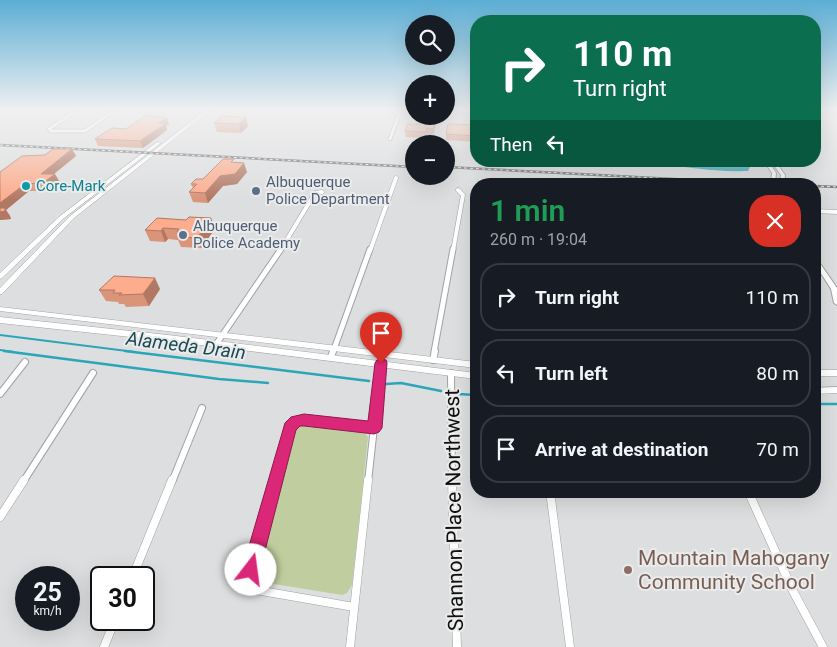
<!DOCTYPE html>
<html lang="en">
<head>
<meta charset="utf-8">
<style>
	:root { --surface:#171b24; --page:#242831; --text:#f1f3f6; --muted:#9ea1a6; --line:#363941 }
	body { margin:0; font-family:Roboto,sans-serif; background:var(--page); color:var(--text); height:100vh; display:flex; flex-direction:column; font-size:19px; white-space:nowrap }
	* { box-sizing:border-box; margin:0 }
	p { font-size:16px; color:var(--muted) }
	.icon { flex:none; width:28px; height:28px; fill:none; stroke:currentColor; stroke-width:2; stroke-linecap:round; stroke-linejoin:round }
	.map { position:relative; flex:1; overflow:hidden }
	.details { position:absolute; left:470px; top:178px; width:351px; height:320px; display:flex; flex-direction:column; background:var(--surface); border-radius:20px; box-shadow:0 5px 20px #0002 }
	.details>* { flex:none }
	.banner { position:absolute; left:470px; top:15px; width:351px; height:152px; border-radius:20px; box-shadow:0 5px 20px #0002; background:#0b6e4f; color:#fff; overflow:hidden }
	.fabs { position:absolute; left:405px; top:15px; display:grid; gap:10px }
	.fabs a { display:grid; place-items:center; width:50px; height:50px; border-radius:50%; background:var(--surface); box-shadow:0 5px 20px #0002; font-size:25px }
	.speed { position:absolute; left:15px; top:566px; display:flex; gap:10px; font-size:25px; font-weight:700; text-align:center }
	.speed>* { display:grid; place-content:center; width:65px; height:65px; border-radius:50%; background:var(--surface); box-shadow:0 5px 20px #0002; line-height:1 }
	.speed small { font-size:12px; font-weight:400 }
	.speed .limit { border:2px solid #111; border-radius:8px; background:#fff; color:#111 }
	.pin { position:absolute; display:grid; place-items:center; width:42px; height:42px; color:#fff; margin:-51px -21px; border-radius:50% 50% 50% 0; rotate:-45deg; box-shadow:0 0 5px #0007 }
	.pin .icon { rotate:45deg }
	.me { position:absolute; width:55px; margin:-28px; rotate:15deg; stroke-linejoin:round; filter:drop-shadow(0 0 4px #0008) }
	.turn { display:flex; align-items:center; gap:18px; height:105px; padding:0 20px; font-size:22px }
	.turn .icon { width:65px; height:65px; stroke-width:2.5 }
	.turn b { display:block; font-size:35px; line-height:42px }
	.then { display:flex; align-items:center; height:48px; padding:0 20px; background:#0003; gap:10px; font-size:19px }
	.round { display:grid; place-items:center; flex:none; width:52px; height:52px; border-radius:20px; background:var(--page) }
	.summary { display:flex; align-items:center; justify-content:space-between; height:85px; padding:0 20px }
	h1 { font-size:30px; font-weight:600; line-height:38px; color:#1e9e55 }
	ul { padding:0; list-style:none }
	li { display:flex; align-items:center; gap:15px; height:68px; margin:0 10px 8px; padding:0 10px; border:2px solid var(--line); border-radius:20px }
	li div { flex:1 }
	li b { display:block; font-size:19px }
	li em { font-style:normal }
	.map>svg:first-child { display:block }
	.green { fill:#c0ce9f }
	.water { fill:#2ba6b8 }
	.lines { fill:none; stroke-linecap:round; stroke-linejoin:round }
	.stream-far2 { stroke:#2ba6b8; stroke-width:1 }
	.stream-far1 { stroke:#2ba6b8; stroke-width:2 }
	.stream { stroke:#2ba6b8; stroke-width:2.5 }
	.street-far4-casing { stroke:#a1a2a3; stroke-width:4.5 }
	.street-far3-casing { stroke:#a1a2a3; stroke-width:5 }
	.street-far2-casing { stroke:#a1a2a3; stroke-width:7 }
	.street-far1-casing { stroke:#a1a2a3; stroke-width:8 }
	.street-casing { stroke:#a1a2a3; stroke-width:9 }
	.secondary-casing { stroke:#a1a2a3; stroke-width:2 }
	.primary-casing { stroke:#a1a2a3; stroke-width:1 }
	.street-far4 { stroke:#fff; stroke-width:3 }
	.street-far3 { stroke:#fff; stroke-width:4 }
	.street-far2 { stroke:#fff; stroke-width:5 }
	.street-far1 { stroke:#fff; stroke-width:6 }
	.street { stroke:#fff; stroke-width:8 }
	.secondary { fill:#fff; fill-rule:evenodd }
	.primary { fill:#fff; fill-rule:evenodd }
	.rail-casing { stroke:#696a6b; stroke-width:2.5 }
	.rail { stroke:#ebebec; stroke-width:1; stroke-dasharray:3; stroke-linecap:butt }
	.wall { fill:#da9479 }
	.shaded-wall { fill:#b17863 }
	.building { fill:#fdac8d; stroke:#b17863 }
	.route { fill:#db2777; stroke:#8e194d }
	.culture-dot { fill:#0f9aa8; stroke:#ebebec; stroke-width:2 }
	.service-dot { fill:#5c6f8a; stroke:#ebebec; stroke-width:2 }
	.education-dot { fill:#8d6e63; stroke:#ebebec; stroke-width:2 }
	.labels { text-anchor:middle; stroke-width:4; stroke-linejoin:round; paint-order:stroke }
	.far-service-label { font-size:15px; fill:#4e5e75; stroke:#ebebec; text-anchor:start }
	.far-culture-label { font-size:15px; fill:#0d838f; stroke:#ebebec; text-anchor:start }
	.water-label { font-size:19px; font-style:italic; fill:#194b53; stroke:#ebebec }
	.near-street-label { font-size:21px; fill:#0f1010; stroke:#ebebec }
	.near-education-label { font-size:21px; fill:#785e54; stroke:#ebebec; text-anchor:start }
</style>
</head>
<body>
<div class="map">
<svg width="837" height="647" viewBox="0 0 837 647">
	<rect width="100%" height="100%" fill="#dddedf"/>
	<path class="green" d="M301,425l63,7 4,5 -16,148 -5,8 -5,2 -80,-13 -5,-10 39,-144z"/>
	<path class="water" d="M646,161h102l2,6 -2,4c-34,1 -68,-4 -102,-10z"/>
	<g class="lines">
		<path class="stream-far2" d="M459,112l5,1"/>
		<path class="stream-far1" d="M0,335l135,17
			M0,350l14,2"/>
		<path class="stream" d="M4,351l215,28 49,4
			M125,351l244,30
			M386,384l15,-1 40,8
			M458,394l18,1
			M815,404h22"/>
		<g class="street-far4-casing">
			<path id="street-far4" d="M49,129l2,2h34l32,-22
				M49,129l30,-20
				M390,139l11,-30"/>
		</g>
		<g class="street-far3-casing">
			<path id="street-far3" d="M815,211l22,1
				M280,251l35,-58 7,-1
				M370,251l26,-73
				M453,251l10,-56 -5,-5"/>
		</g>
		<g class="street-far2-casing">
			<path id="street-far2" d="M217,343l64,-94
				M333,352l37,-103
				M434,352l19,-103"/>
		</g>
		<g class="street-far1-casing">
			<path id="street-far1" d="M331,357l2,-6
				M433,360l2,-9
				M451,373l1,109
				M0,394l25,-32
				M23,482l70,-109
				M172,482l30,-74
				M275,482l15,-55 6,-6 8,-1 70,8
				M368,482l13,-119"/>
		</g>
		<g class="street-casing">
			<path id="street" d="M275,480l-24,90 5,20 98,17
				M452,480l5,167
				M550,491l20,156
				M748,491l45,100 30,56
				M0,517l24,-37
				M132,578l40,-98
				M104,647l11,-27
				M350,647l18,-167"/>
		</g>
		<g class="secondary-casing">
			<path id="secondary" d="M815,110l22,1v2l-22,-1z
				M764,161h4l8,12 -1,11h-4l1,-11z
				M771,161h4l10,14 -1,9h-4l1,-9z
				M815,258l2,1 20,29v17l-3,-2 -3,-14 -16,-25z"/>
		</g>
		<g class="primary-casing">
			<path id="primary" d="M207,109h5l-138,109 -72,76h-2v-6l70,-72z
				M157,142l4,1 -97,75 -62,60 -2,1v-6l60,-57z
				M0,307l476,55v6l-476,-57z
				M0,317l168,18 308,38v6l-308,-38 -168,-18z
				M815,370h22v6h-22z
				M837,387v6l-22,1v-6z"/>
		</g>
		<use href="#street-far4" class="street-far4"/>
		<use href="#street-far3" class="street-far3"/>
		<use href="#street-far2" class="street-far2"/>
		<use href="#street-far1" class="street-far1"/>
		<use href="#street" class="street"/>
		<use href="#secondary" class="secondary"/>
		<use href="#primary" class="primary"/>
		<g class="rail-casing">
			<path id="rail" d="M0,145l414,22
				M446,167l324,17
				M815,186l22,1"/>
		</g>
		<use href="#rail" class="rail"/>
	</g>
	<path class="wall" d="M222,116l26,10 -7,7 -24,-1 -3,-9z
		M421,116h17l-5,19h-6l-1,3 -20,-1 -1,-6 13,-7z
		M169,124l-3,2 1,4 -24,18 -45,-2 -3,-7 31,-10z
		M476,125v17l-30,-2v-6z
		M72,149l4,7 -22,18 5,7 -11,10h-19l-23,19 4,6 1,3 -11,1v-48l45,-17z
		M234,162l13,10 -10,12 -14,2 -15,17 -15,-1 -4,-10 4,-4 -2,-4 12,-5z
		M211,218l4,11 -14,19 -20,-1 -3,-7 -10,-1 -3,3 -15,-1 -5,-11 41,-10z
		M160,289l-11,17 -23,1 -2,-3h-5l-1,-2 -12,-1 -7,-11z"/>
	<path class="shaded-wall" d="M436,116h2l-5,19v-6z
		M246,117l2,9 -7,7 -2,-9z
		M167,118l2,6 -3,2 1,4 -24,18 -3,-7 19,-18z
		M72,149l4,7 -31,25 -4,-7z
		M244,163l3,9 -10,12 -14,2 -15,17 -3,-10 15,-17z
		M55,174l4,7 -11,10 -5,-8z
		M25,184l4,7 -23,19 4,6 1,3 -11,1v-17z
		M211,218l4,11 -14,19 -4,-10z
		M163,228l5,11 -3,3 -4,-11z
		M155,278l5,11 -11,17 -6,-12z"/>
	<path class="building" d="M146,115l21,3 -8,5 6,1 -25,17 -45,-2 17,-11 14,1z
		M222,116l24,1 -7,7 -25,-1z
		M421,116h15l-3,13 -6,-1 -1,4 -21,-1 3,-7h10z
		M448,124l28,1v11l-30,-2z
		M53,149h19l-31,25h14l-12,9 -18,1 -25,19v-31l22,-16 23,-1z
		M223,159h11l-3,3 13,1 -9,11 -15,2 -15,17 -16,-1 8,-8h-6l5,-5h7z
		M0,208h5v3l-5,1z
		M189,217l22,1 -14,20 -20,-1 4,-5h-4l2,-3 -16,-1 -2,3 -16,-1 12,-12 29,2z
		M114,276l41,2 -12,16 -24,1 3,-2h-9l2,-3h-16z"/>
	<linearGradient id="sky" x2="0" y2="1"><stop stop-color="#5caed5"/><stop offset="0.55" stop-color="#f0f0f1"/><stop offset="1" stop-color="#f0f0f1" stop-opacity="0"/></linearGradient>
	<rect width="837" height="200" fill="url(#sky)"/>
	<path class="route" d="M381,359l5,1 1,3 -5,65 -3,4 -5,2 -70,-8h-4l-4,4 -36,140 -2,6 -7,3 -6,-3 -3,-6 43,-147 6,-6 13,-3 64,7 7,-58 2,-3z"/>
	<circle class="culture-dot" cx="26" cy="186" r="5"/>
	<g class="service-dot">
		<circle cx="256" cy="191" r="5"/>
		<circle cx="183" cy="235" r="5"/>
	</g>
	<circle class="education-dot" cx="628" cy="570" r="5"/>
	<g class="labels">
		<g class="far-service-label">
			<text x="266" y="187">Albuquerque<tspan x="266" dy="17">Police Department</tspan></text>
			<text x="193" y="231">Albuquerque<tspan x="193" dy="17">Police Academy</tspan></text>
		</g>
		<g class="far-culture-label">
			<text x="36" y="191">Core-Mark</text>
		</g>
		<g class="water-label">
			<text transform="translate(186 345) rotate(7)" y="7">Alameda Drain</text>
		</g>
		<g class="near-street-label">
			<text transform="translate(454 510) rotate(-91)" y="7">Shannon Place Northwest</text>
		</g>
		<g class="near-education-label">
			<text x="638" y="565">Mountain Mahogany<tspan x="638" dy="24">Community School</tspan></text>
		</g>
	</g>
</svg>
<div class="fabs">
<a><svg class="icon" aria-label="search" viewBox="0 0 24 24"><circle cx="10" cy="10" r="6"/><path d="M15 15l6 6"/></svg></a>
<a>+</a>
<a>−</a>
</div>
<div class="speed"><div>25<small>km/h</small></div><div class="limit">30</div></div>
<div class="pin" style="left:381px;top:363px;background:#d93025"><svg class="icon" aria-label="arrive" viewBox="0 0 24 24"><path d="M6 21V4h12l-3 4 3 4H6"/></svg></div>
<svg class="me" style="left:251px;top:570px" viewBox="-20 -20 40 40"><circle r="19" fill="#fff"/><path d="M0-13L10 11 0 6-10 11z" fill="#db2777"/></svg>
<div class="banner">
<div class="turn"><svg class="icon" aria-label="right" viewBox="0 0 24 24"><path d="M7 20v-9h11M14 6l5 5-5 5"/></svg><div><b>110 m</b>Turn right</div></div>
<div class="then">Then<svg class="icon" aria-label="left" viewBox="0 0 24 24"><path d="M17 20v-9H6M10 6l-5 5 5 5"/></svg></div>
</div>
<section class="details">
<div class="summary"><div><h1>1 min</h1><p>260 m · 19:04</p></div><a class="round" style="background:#d93025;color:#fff"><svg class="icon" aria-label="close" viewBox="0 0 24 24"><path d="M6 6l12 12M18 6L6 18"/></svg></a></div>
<ul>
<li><svg class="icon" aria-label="right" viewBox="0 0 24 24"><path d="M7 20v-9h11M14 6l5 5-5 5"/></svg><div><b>Turn right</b></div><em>110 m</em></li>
<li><svg class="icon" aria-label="left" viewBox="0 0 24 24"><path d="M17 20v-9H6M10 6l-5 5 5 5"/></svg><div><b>Turn left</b></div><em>80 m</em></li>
<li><svg class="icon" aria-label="arrive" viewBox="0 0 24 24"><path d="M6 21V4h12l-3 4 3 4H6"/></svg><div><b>Arrive at destination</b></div><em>70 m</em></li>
</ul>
</section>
</div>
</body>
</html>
